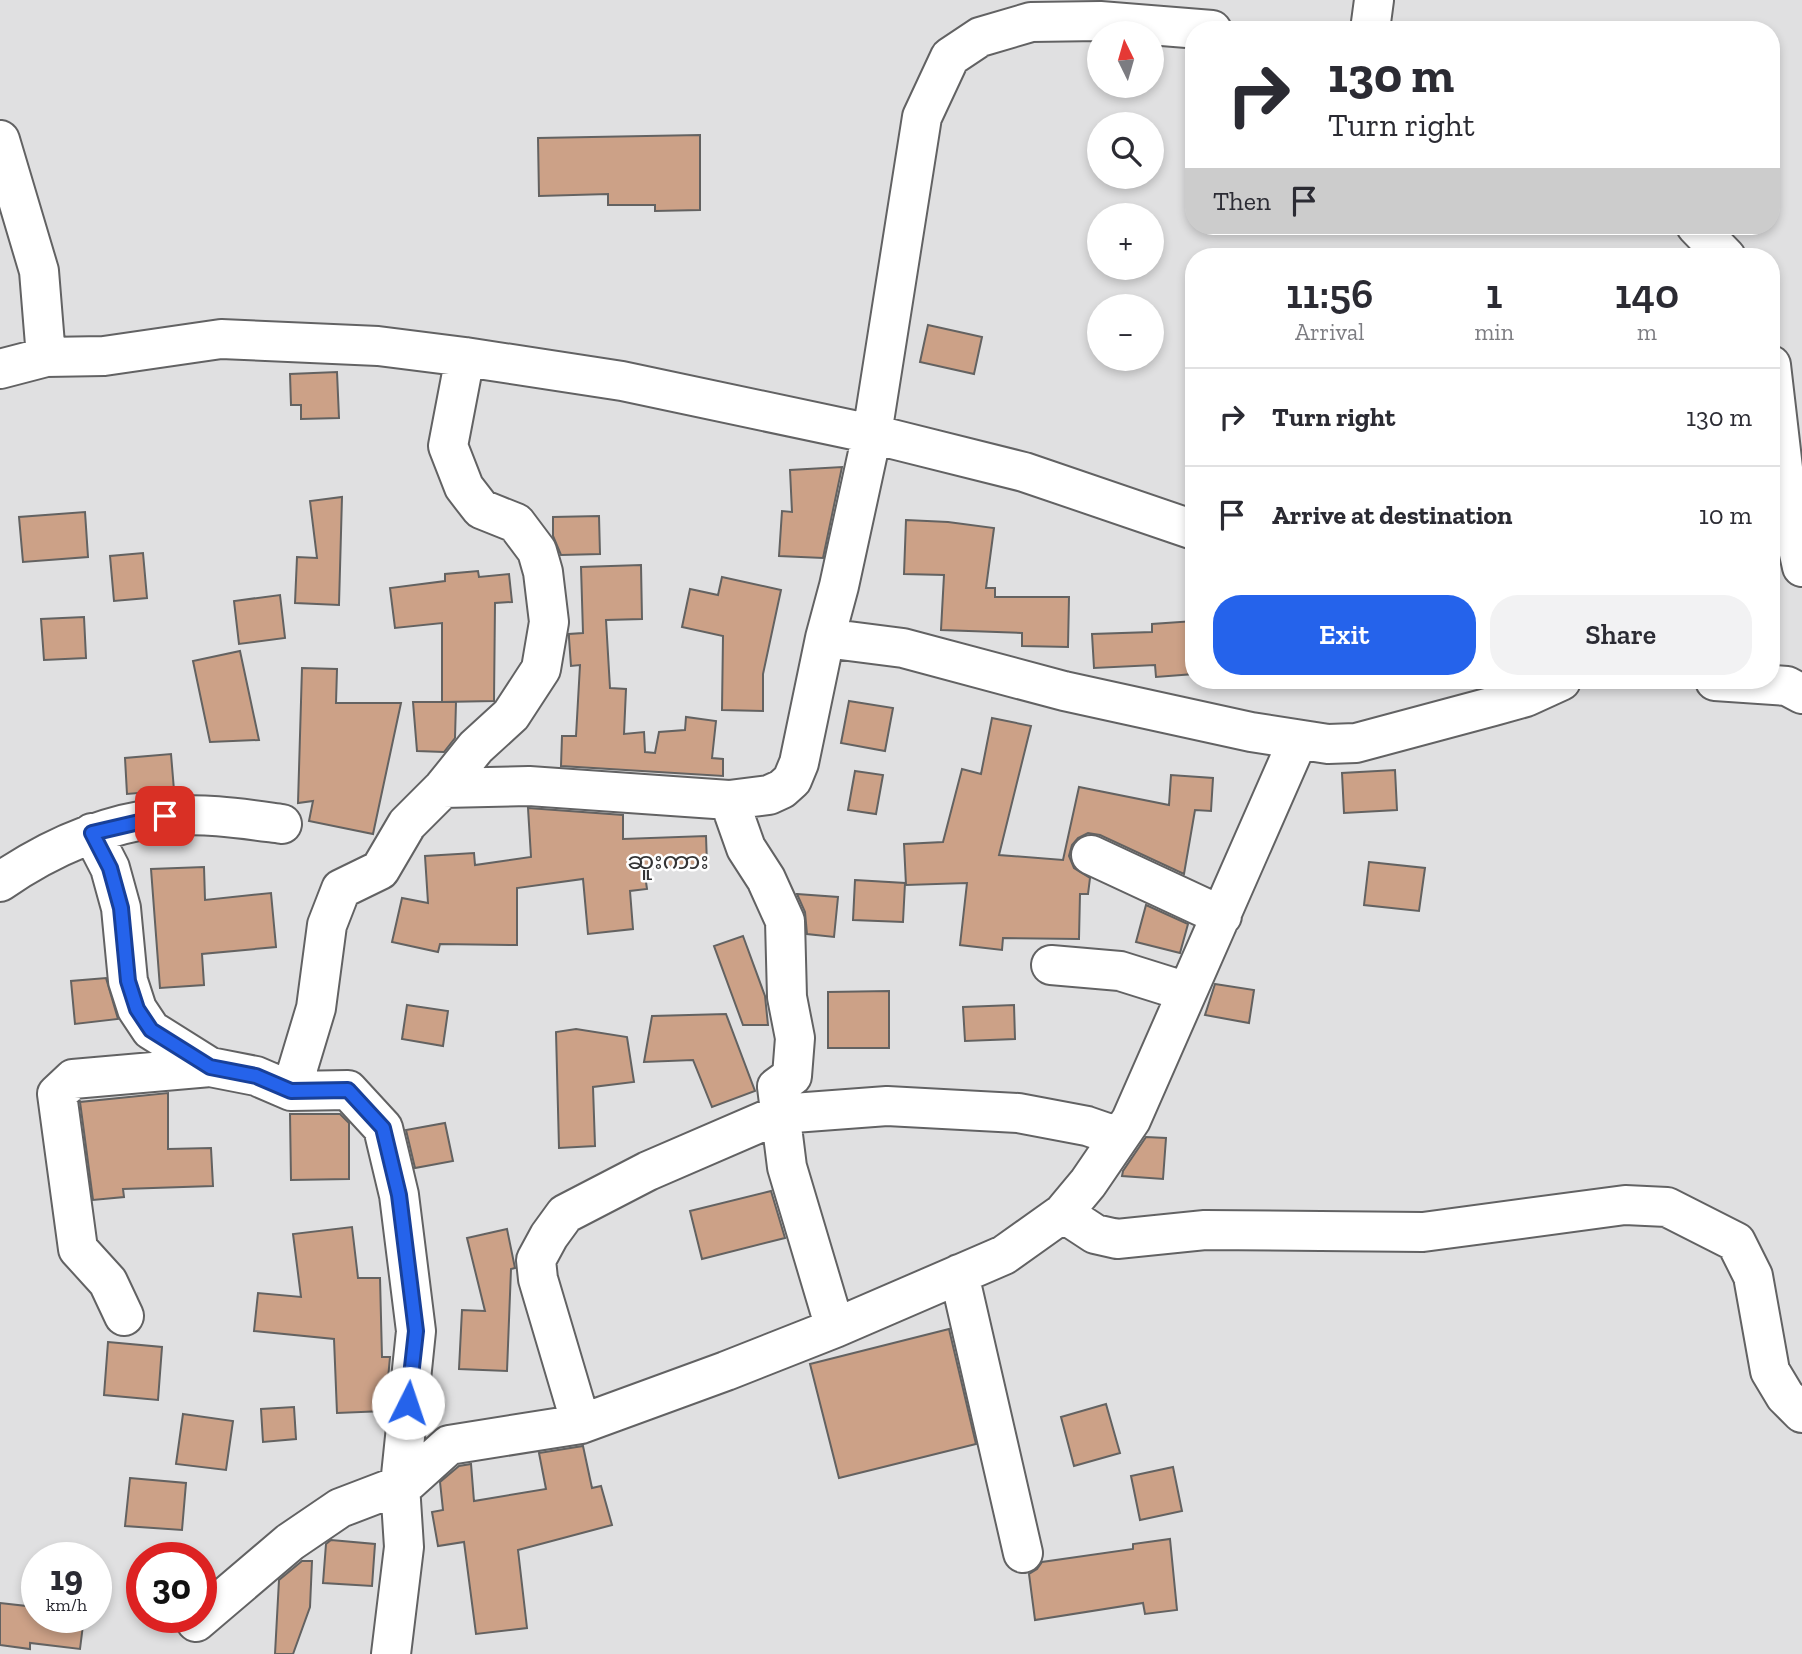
<!DOCTYPE html>
<html lang="en">
<head>
<meta charset="utf-8">
<style>
	:root { --surface:#fff; --page:#f2f2f3; --text:#2b2b33; --muted:#7c7c81; --line:#e1e1e2; --accent:#2563eb }
	body { margin:0; font-family:"Zilla Slab","Noto Sans Myanmar",serif; background:var(--page); color:var(--text); height:100vh; display:flex; flex-direction:column; font-size:26px; white-space:nowrap }
	* { box-sizing:border-box; margin:0 }
	p { font-size:23px; color:var(--muted) }
	.icon { flex:none; width:38px; height:38px; fill:none; stroke:currentColor; stroke-width:2; stroke-linecap:round; stroke-linejoin:round }
	.map { position:relative; flex:1; overflow:hidden }
	.side { position:absolute; left:1185px; top:248px; width:595px; height:441px; display:flex; flex-direction:column; background:var(--surface); border-radius:28px; box-shadow:0 4px 10px #0003 }
	.side>* { flex:none }
	.hud { position:absolute; left:1185px; top:21px; width:595px; height:214px; border-radius:28px; box-shadow:0 4px 10px #0003; background:#fff; color:var(--text); overflow:hidden }
	.needle { width:46px; rotate:355deg }
	.fabs { position:absolute; left:1087px; top:21px; display:grid; gap:14px }
	.fabs a { display:grid; place-items:center; width:77px; height:77px; border-radius:50%; background:var(--surface); box-shadow:0 4px 10px #0003; font-size:35px }
	.speed { position:absolute; left:21px; top:1542px; display:flex; gap:14px; font-size:35px; font-weight:700; text-align:center }
	.speed>* { display:grid; place-content:center; width:91px; height:91px; border-radius:50%; background:var(--surface); box-shadow:0 4px 10px #0003; line-height:1 }
	.speed small { font-size:18px; font-weight:400 }
	.speed .limit { border:10px solid #d22; background:#fff; color:#111 }
	.pin { position:absolute; display:grid; place-items:center; width:60px; height:60px; color:#fff; margin:-30px; border-radius:14px; box-shadow:0 4px 10px #0006 }
	.me { position:absolute; width:77px; margin:-38px; rotate:4deg; stroke-linejoin:round; filter:drop-shadow(0 0 5px #0008) }
	.turn { display:flex; align-items:center; gap:24px; height:147px; padding:0 28px; font-size:32px }
	.turn .icon { width:91px; height:91px; stroke-width:2.5 }
	.turn b { display:block; font-size:49px; line-height:60px }
	.then { display:flex; align-items:center; height:66px; padding:0 28px; background:#0003; gap:14px; font-size:26px }
	.eta { display:flex; justify-content:space-evenly; align-items:center; height:119px; text-align:center }
	.eta b { font-size:42px; font-weight:600; line-height:49px }
	.button { display:flex; gap:14px; margin-top:auto; padding:14px 28px }
	.button a { flex:1; height:80px; border-radius:28px; background:var(--accent); color:#fff; font-size:28px; font-weight:600; line-height:80px; text-align:center }
	.button a+a { background:var(--page); color:var(--text) }
	ul { padding:0; list-style:none }
	li { display:flex; align-items:center; gap:21px; height:98px; padding:0 28px; border-top:2px solid var(--line) }
	li div { flex:1 }
	li b { display:block; font-size:26px }
	li em { font-style:normal }
	.map>svg:first-child { display:block }
	.building { fill:#cca187; stroke:#636261; stroke-width:2 }
	.lines { fill:none; stroke-linecap:round; stroke-linejoin:round }
	.minor-casing { stroke:#626263; stroke-width:42 }
	.minor { stroke:#fff; stroke-width:38 }
	.route-casing { stroke:#184099; stroke-width:18 }
	.route { stroke:#2563eb; stroke-width:12 }
	.labels { text-anchor:middle; stroke-width:5; stroke-linejoin:round; paint-order:stroke }
	.quarter-label { font-size:24px; fill:#343435; stroke:#fff }
</style>
</head>
<body>
<div class="map">
<svg width="1802" height="1654" viewBox="0 0 1802 1654">
	<rect width="100%" height="100%" fill="#e0e0e1"/>
	<path class="building" d="M700,135v75l-45,1v-6h-47v-11l-69,2 -1,-58z
		M928,325l54,12 -8,37 -54,-12z
		M337,372l2,46 -38,1v-14h-10l-1,-31z
		M842,467l-19,91 -44,-2 3,-45 10,1 -2,-42z
		M342,497l-3,108 -44,-2 2,-46 20,1 -7,-57z
		M85,512l3,45 -65,5 -4,-45z
		M599,516l1,38 -39,1 -8,-19v-19z
		M906,520l42,2 46,6 -8,60h9v9h74l-1,50 -46,-1v-13l-81,-3 3,-55 -40,-1z
		M143,553l4,45 -33,3 -4,-45z
		M641,565l1,54 -36,1 4,68 16,1 -2,45 20,-2 1,20 10,1 4,-21 26,-2 1,-13 30,4 -4,37 11,1v17l-162,-10 1,-30h14l4,-71 -9,1 -2,-28v-4l14,-1 -2,-66z
		M478,571l1,6 30,-3 3,28 -17,1 -1,98 -52,1v-79l-47,5 -5,-40 55,-7v-7z
		M722,577l59,13 -18,84v37l-41,-1 1,-74 -41,-9 8,-38 28,6z
		M280,595l5,43 -46,6 -5,-43z
		M84,617l2,41 -42,2 -3,-41z
		M1194,621v53l-38,3 -1,-12 -61,3 -2,-34 60,-2v-8z
		M240,651l19,89 -49,2 -17,-81z
		M302,668l35,1 -1,34h65l-28,131 -64,-13 4,-20 -15,2z
		M849,701l44,7 -8,43 -44,-8z
		M413,702h43l-1,36 -11,14 -27,-1z
		M992,718l39,8 -32,129 64,5 16,-73 90,18 2,-30 42,3 -2,33 -16,-1 -11,64 -84,-39 -12,-2 -10,5 -6,7 -3,11 5,12 16,10 -2,16h-8l-1,45 -76,-1 -1,12 -42,-5 7,-62 -61,2 -2,-41 39,-2 19,-73 19,5z
		M171,754l3,36 -47,4 -2,-36z
		M1395,770l2,40 -53,3 -2,-40z
		M855,771l28,4 -7,39 -28,-4z
		M528,808l95,7v24l83,-3 1,29 -63,3 3,21 -17,2 3,38 -45,5 -5,-55 -66,9v57l-77,-1 -2,8 -46,-10 10,-44 26,5 -3,-47 49,-3 1,12 56,-8z
		M1369,862l56,6 -6,43 -55,-6z
		M204,867l1,33 66,-7 5,54 -74,7 2,31 -44,3 -9,-119z
		M855,880l50,3 -2,39 -50,-2z
		M797,894l41,3 -4,40 -27,-3 -2,-22z
		M1146,905l42,19 -8,29 -44,-11z
		M743,936l22,60 3,29h-25l-29,-79z
		M106,978l12,41 -43,5 -4,-43z
		M1215,984l39,6 -5,33 -44,-8z
		M889,991v57h-61v-56z
		M407,1005l41,6 -5,35 -41,-7z
		M1014,1005l1,34 -50,2 -2,-34z
		M726,1014l29,77 -43,16 -19,-47 -49,2 8,-46z
		M576,1029l51,8 7,45 -41,5 2,59 -36,2 -3,-116z
		M168,1093v56l43,-1 2,38 -90,3 1,8 -31,3 -13,-98z
		M290,1114h50l9,9v56l-58,1z
		M445,1123l8,38 -38,7 -9,-38z
		M1146,1137l20,1 -3,41 -41,-3 1,-5z
		M771,1191l14,47 -83,21 -12,-48z
		M352,1227l6,51h22l2,79h8l-5,54 -48,2 -3,-74 -80,-8 4,-38 43,4 -8,-63z
		M507,1229l8,39 -4,1 -4,102 -48,-2 3,-59 23,1 -18,-73z
		M949,1329l27,115 -137,34 -29,-114z
		M108,1342l54,5 -4,53 -54,-5z
		M1106,1404l14,49 -46,13 -13,-49z
		M294,1407l2,32 -33,3 -2,-33z
		M183,1414l50,7 -7,49 -50,-6z
		M583,1446l9,42 9,-2 11,39 -94,25 9,78 -51,6 -12,-92 -26,4 -6,-34 11,-2 -3,-28 19,-16 12,-2 3,37 72,-12 -7,-36z
		M1173,1467l9,44 -42,9 -9,-44z
		M130,1478l56,5 -4,47 -57,-4z
		M1170,1539l7,71 -32,4 -2,-11 -108,17 -6,-46 8,-5 5,-7 91,-13v-5z
		M331,1540l44,4 -3,42 -49,-3 3,-39z
		M302,1561h10l-2,46 -17,47h-18l4,-74z
		M0,1603l35,4 -1,10h50l-4,32 -50,-6v6l-30,-4z"/>
	<g class="lines">
		<g class="minor-casing">
			<path id="minor" d="M1212,30l-112,-9 -69,1 -51,15 -30,20 -28,60 -50,317 -33,152 -14,52 78,10 161,43 187,41 77,12 28,-1 138,-37 32,-9 35,-16
				M1370,30l4,-30
				M0,140l39,131 7,86
				M1696,226l30,31
				M1771,365l15,129 16,73
				M0,369l46,-12 58,-1 117,-17 157,7 87,11 157,24 250,53 152,38 170,58
				M1715,681l72,5 15,8
				M443,788l86,-2 200,14 40,-5 13,-6 10,-9 7,-17 26,-125
				M729,800l17,48 20,31 19,42 2,76 8,41 -3,38 -15,11 10,80 48,161
				M92,833l18,35 11,40 7,73 9,28 14,21 59,37 46,9 35,15
				M1091,855l131,61
				M0,882c49,-34 104,-58 164,-65 38,-5 81,2 118,7
				M1051,965l69,6 67,21
				M1063,1213l32,21 22,5 88,-9 218,2 202,-27 42,2 69,35 17,34 17,95 15,25 17,17
				M959,1274l64,279
				M124,1316l-16,-34 -30,-33 -21,-155 16,-15 137,-12
				M581,1424l-43,-145 -2,-19 13,-24 16,-22 83,-43 132,-57 107,-8 131,7 69,13 32,11
				M196,1622l94,-80 50,-34 68,-26 41,-37 132,-21 145,-53 109,-43 169,-73 59,-42 25,-30 43,-63 167,-380
				M391,1654l13,-107 -4,-62 16,-154 -17,-136 -16,-67 -35,-38 -57,1 25,-83 11,-83 14,-36 39,-19 27,-46 36,-36 33,-41 35,-32 30,-46 8,-47 -6,-50 -6,-21 -21,-28 -35,-14 -17,-22 -16,-41 17,-89"/>
		</g>
		<use href="#minor" class="minor"/>
	</g>
	<g class="lines">
		<g class="route-casing">
			<path id="route" d="M165,816l-73,17 18,35 11,40 7,73 9,28 14,21 59,37 46,9 35,15 57,-1 35,38 16,67 17,136 -8,72"/>
		</g>
		<use href="#route" class="route"/>
	</g>
	<g class="labels">
		<g class="quarter-label">
			<text x="668" y="869">ဆူးကား</text>
		</g>
	</g>
</svg>
<div class="fabs">
<a><svg class="needle" viewBox="-14 -14 28 28"><path d="M0-13l5 13h-10z" fill="#e53935"/><path d="M0 13l5-13h-10z" fill="#7c7c81"/></svg></a>
<a><svg class="icon" aria-label="search" viewBox="0 0 24 24"><circle cx="10" cy="10" r="6"/><path d="M15 15l6 6"/></svg></a>
<a>+</a>
<a>−</a>
</div>
<div class="speed"><div>19<small>km/h</small></div><div class="limit">30</div></div>
<div class="pin" style="left:165px;top:816px;background:#d93025"><svg class="icon" aria-label="arrive" viewBox="0 0 24 24"><path d="M6 21V4h12l-3 4 3 4H6"/></svg></div>
<svg class="me" style="left:408px;top:1403px" viewBox="-20 -20 40 40"><circle r="19" fill="#fff"/><path d="M0-13L10 11 0 6-10 11z" fill="#2563eb"/></svg>
<div class="hud">
<div class="turn"><svg class="icon" aria-label="right" viewBox="0 0 24 24"><path d="M7 20v-9h11M14 6l5 5-5 5"/></svg><div><b>130 m</b>Turn right</div></div>
<div class="then">Then<svg class="icon" aria-label="arrive" viewBox="0 0 24 24"><path d="M6 21V4h12l-3 4 3 4H6"/></svg></div>
</div>
<section class="side">
<div class="eta">
<div><b>11:56</b><p>Arrival</p></div>
<div><b>1</b><p>min</p></div>
<div><b>140</b><p>m</p></div>
</div>
<ul>
<li><svg class="icon" aria-label="right" viewBox="0 0 24 24"><path d="M7 20v-9h11M14 6l5 5-5 5"/></svg><div><b>Turn right</b></div><em>130 m</em></li>
<li><svg class="icon" aria-label="arrive" viewBox="0 0 24 24"><path d="M6 21V4h12l-3 4 3 4H6"/></svg><div><b>Arrive at destination</b></div><em>10 m</em></li>
</ul>
<div class="button"><a>Exit</a><a>Share</a></div>
</section>
</div>
</body>
</html>
